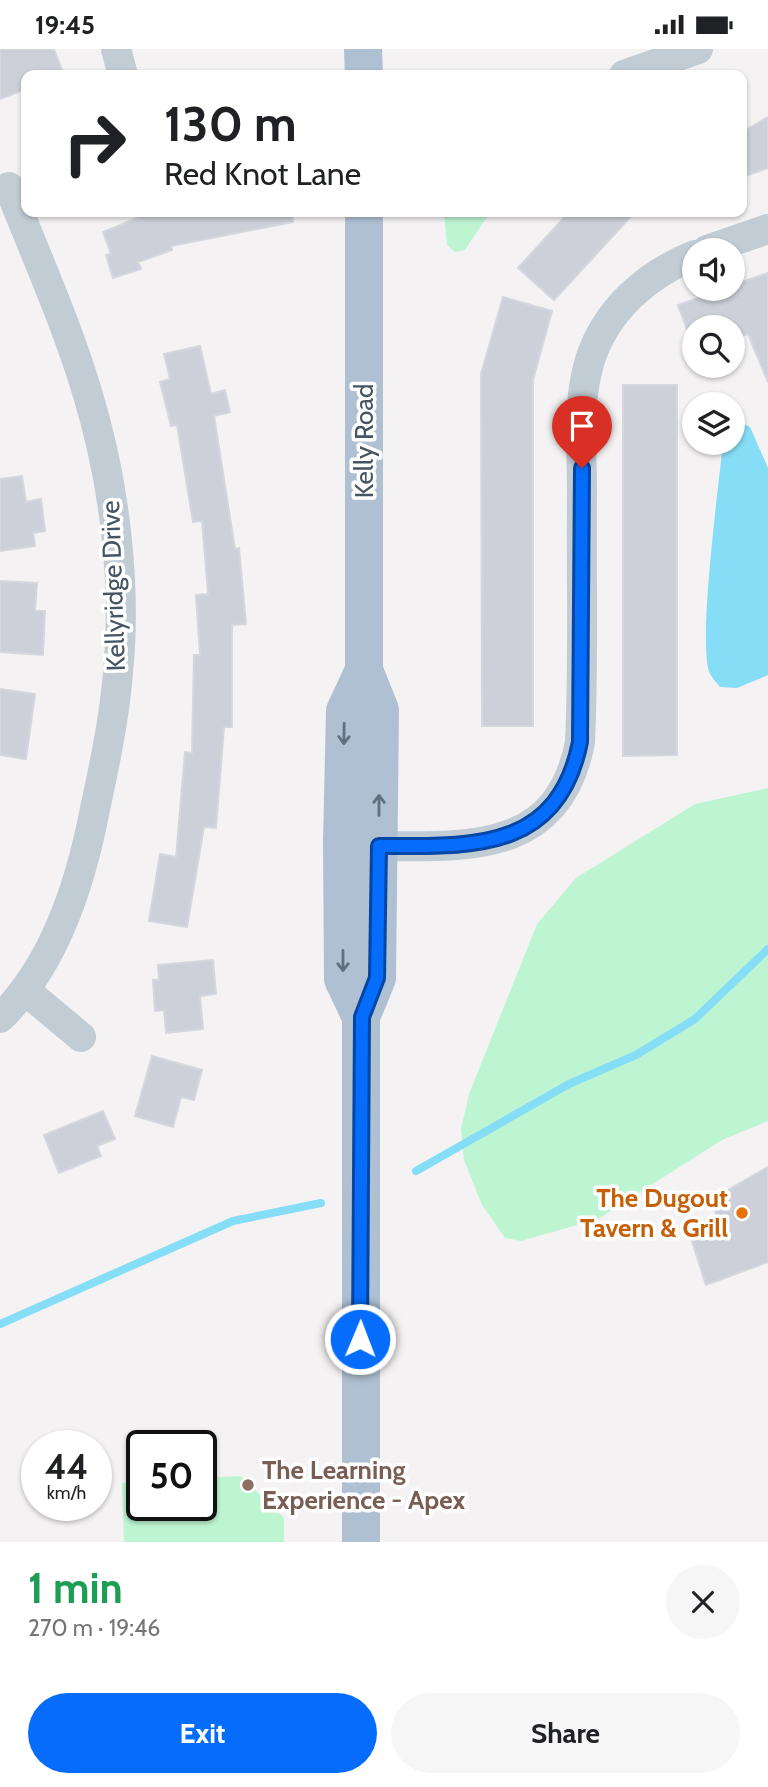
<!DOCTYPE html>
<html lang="en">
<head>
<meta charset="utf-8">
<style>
	:root { --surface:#fff; --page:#f6f6f6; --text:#202124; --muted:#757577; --accent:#056cfb }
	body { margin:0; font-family:Cabin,sans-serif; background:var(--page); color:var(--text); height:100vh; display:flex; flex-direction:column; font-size:26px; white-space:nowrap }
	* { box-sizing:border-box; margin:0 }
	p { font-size:23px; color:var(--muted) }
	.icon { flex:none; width:38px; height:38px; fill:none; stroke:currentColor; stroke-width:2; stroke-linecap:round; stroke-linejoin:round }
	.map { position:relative; height:1493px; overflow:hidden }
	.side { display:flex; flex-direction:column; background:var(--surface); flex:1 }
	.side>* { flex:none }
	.guide { position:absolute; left:21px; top:21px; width:726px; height:147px; border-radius:14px; box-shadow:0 2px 5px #0004; background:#fff; color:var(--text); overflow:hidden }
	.tools { position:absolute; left:682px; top:189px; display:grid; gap:14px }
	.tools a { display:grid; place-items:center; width:63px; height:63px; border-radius:50%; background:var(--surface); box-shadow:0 2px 5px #0004; font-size:35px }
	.speed { position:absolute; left:21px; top:1381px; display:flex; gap:14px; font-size:35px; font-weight:700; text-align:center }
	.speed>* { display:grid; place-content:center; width:91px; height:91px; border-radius:50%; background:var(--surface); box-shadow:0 2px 5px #0004; line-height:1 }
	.speed small { font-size:18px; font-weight:400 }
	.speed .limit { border:4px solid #111; border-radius:10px; background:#fff; color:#111 }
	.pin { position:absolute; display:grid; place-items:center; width:60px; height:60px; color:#fff; margin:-72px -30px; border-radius:50% 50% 50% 0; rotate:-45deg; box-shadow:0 0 7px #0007 }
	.pin .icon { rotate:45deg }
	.me { position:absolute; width:77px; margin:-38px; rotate:1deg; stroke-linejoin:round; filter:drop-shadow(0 0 5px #0008) }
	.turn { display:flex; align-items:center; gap:24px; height:147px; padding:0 28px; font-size:32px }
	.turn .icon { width:91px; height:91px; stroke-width:2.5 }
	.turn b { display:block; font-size:49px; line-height:60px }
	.round { display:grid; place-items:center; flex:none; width:74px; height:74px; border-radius:37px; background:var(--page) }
	.overview { display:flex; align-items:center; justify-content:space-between; height:119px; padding:0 28px }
	h1 { font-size:42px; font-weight:700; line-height:52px; color:#1e9e55 }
	.action { display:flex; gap:14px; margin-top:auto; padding:14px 28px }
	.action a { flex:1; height:80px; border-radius:42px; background:var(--accent); color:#fff; font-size:28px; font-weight:700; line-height:80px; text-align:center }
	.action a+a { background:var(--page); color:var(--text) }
	.status { display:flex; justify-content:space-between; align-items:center; height:49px; padding:0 35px; background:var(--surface); direction:ltr }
	.status svg { height:19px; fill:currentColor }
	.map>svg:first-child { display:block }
	.green { fill:#bdf5d3 }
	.water { fill:#85ddf6 }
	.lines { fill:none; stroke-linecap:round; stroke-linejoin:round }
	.stream { stroke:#85ddf6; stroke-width:8 }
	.building { fill:#cdd0d8; stroke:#d5d7de; stroke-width:2 }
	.minor { stroke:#c1ccd5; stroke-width:30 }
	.major { stroke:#afc0d3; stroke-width:38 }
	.oneway { stroke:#61707e }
	.route-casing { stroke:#0346a3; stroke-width:18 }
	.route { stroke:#056cfb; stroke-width:12 }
	.food-dot { fill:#e8710a; stroke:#fff; stroke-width:2.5 }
	.education-dot { fill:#8d6e63; stroke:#fff; stroke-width:2.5 }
	.labels { text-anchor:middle; stroke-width:7; stroke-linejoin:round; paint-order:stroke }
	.street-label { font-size:26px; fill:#475562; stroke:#fff }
	.food-label { font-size:26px; font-weight:bold; fill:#c56008; stroke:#fff; text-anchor:end }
	.education-label { font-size:26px; font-weight:bold; fill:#785e54; stroke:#fff; text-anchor:start }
</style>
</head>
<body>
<div class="status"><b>19:45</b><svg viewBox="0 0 49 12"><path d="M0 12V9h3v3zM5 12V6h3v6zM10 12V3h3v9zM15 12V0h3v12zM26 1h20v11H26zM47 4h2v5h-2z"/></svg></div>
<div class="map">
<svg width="768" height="1493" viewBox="0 0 768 1493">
	<rect width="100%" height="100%" fill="#f4f2f2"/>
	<path class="green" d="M444,163h46l-25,38 -10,2 -8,-7z
		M768,739v333l-46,19 -124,79 -77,22 -16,-3 -23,-33 -18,-45 -3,-31 8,-35 68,-170 39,-46 119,-74z
		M241,1427l43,42v24h-160l-2,-59 20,-1v23h59v-27z"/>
	<path class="water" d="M742,374l8,4 18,41v207l-31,13 -17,-1c-3,-4 -7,-8 -10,-13 -13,-28 9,-190 13,-231h10v-18z"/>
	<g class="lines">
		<path class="stream" d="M416,1122l153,-87 67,-29 59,-36 73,-70
			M0,1275l233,-103 88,-18"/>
	</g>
	<path class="building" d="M0,0h54l10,26h-38v14l-26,10z
		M768,68v51l-26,9v-45z
		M152,163h140l1,10 -122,24 1,4 -34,12 3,7 -28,9 -7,-23 5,-1 -8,-22z
		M569,163h66l-81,88 -36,-32z
		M768,224v109l-20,-48 -15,5v-12h-38v24l-17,-46 45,-16h10v-4z
		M503,248l49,14 -19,69v346h-51l-1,-352z
		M200,297l11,48 14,-4 5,22 -16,4 21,133 4,-1 7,76 -14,1v102h-8l-8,101 -12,-1 -17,100 -38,-6 11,-67 16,3 9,-105 7,1 2,-98h6l-4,-60 12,-1 -6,-73 -9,1 -16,-97 -6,1 -11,-44 10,-3 -6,-25z
		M623,336h54v370l-54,1z
		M22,427l4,26 15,-3 4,32 -12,2 2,13 -35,5v-72z
		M0,532l37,2 -2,28h10l-2,44 -43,-3z
		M0,640l35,5 -9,65 -26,-4z
		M213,911l3,34 -16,2 3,33 -37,4 -2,-23 -9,1 -2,-31h6l-1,-15z
		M152,1007l50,14 -8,30 -13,-3 -8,30 -38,-11z
		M103,1062l12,28 -18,7 4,10 -42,17 -15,-38z
		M768,1118v95l-62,23 -15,-47 28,-12 -7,-27z"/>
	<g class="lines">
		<path class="minor" d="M116,0l7,26
			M624,26l74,-26
			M707,201l61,-21
			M378,797c92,1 181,7 202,-104 4,-83 1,-167 2,-250 0,-43 -5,-90 8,-132 16,-50 57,-86 105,-105
			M26,942l55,46
			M0,969c53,-51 80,-133 94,-204 10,-47 20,-93 24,-141 9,-90 -4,-192 -30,-278 -21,-71 -52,-139 -79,-208"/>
		<path class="major" d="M363,0l1,26
			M361,968l-18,-38 -1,-138 3,-130 19,-41
			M361,1493v-525l16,-39 3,-268 -16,-40v-458"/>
	</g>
	<defs><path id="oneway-shaft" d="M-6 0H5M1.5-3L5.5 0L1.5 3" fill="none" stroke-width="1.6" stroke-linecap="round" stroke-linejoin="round" transform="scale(1.75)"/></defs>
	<g class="oneway">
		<use href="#oneway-shaft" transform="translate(344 685) rotate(91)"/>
		<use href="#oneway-shaft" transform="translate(379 756) rotate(-90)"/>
		<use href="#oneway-shaft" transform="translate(343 912) rotate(90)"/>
	</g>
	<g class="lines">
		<g class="route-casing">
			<path id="route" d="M360,1290l2,-322 15,-39 2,-132c91,0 179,7 201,-104l2,-274"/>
		</g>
		<use href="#route" class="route"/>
	</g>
	<circle class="food-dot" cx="742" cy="1164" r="7"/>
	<circle class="education-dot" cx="248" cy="1436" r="7"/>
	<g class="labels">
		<g class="street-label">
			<text transform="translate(364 392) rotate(-90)" y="9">Kelly Road</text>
			<text transform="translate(113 537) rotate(-92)" y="9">Kellyridge Drive</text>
		</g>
		<g class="food-label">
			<text x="728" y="1158">The Dugout<tspan x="728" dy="30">Tavern &amp; Grill</tspan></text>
		</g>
		<g class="education-label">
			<text x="262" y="1430">The Learning<tspan x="262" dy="30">Experience - Apex</tspan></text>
		</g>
	</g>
</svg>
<div class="tools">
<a><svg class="icon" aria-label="sound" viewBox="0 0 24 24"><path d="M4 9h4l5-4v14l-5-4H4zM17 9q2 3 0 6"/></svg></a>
<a><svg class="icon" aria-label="search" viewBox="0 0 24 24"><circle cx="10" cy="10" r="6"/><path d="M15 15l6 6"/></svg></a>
<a><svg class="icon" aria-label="layers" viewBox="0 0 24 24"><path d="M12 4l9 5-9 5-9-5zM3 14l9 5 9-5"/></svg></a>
</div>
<div class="speed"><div>44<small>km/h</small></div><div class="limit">50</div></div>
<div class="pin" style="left:582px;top:419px;background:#d93025"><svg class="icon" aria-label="arrive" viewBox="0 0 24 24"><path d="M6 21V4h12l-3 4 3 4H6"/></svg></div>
<svg class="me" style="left:360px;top:1290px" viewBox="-20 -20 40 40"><circle r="17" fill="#056cfb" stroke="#fff" stroke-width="3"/><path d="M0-11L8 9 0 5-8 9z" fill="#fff"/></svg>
<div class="guide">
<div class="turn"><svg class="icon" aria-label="right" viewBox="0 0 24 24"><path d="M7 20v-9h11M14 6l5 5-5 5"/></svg><div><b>130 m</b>Red Knot Lane</div></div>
</div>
</div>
<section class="side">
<div class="overview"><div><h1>1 min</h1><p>270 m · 19:46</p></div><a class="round"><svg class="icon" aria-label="close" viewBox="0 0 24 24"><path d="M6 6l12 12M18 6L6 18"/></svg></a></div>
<div class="action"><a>Exit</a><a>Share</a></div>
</section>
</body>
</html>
